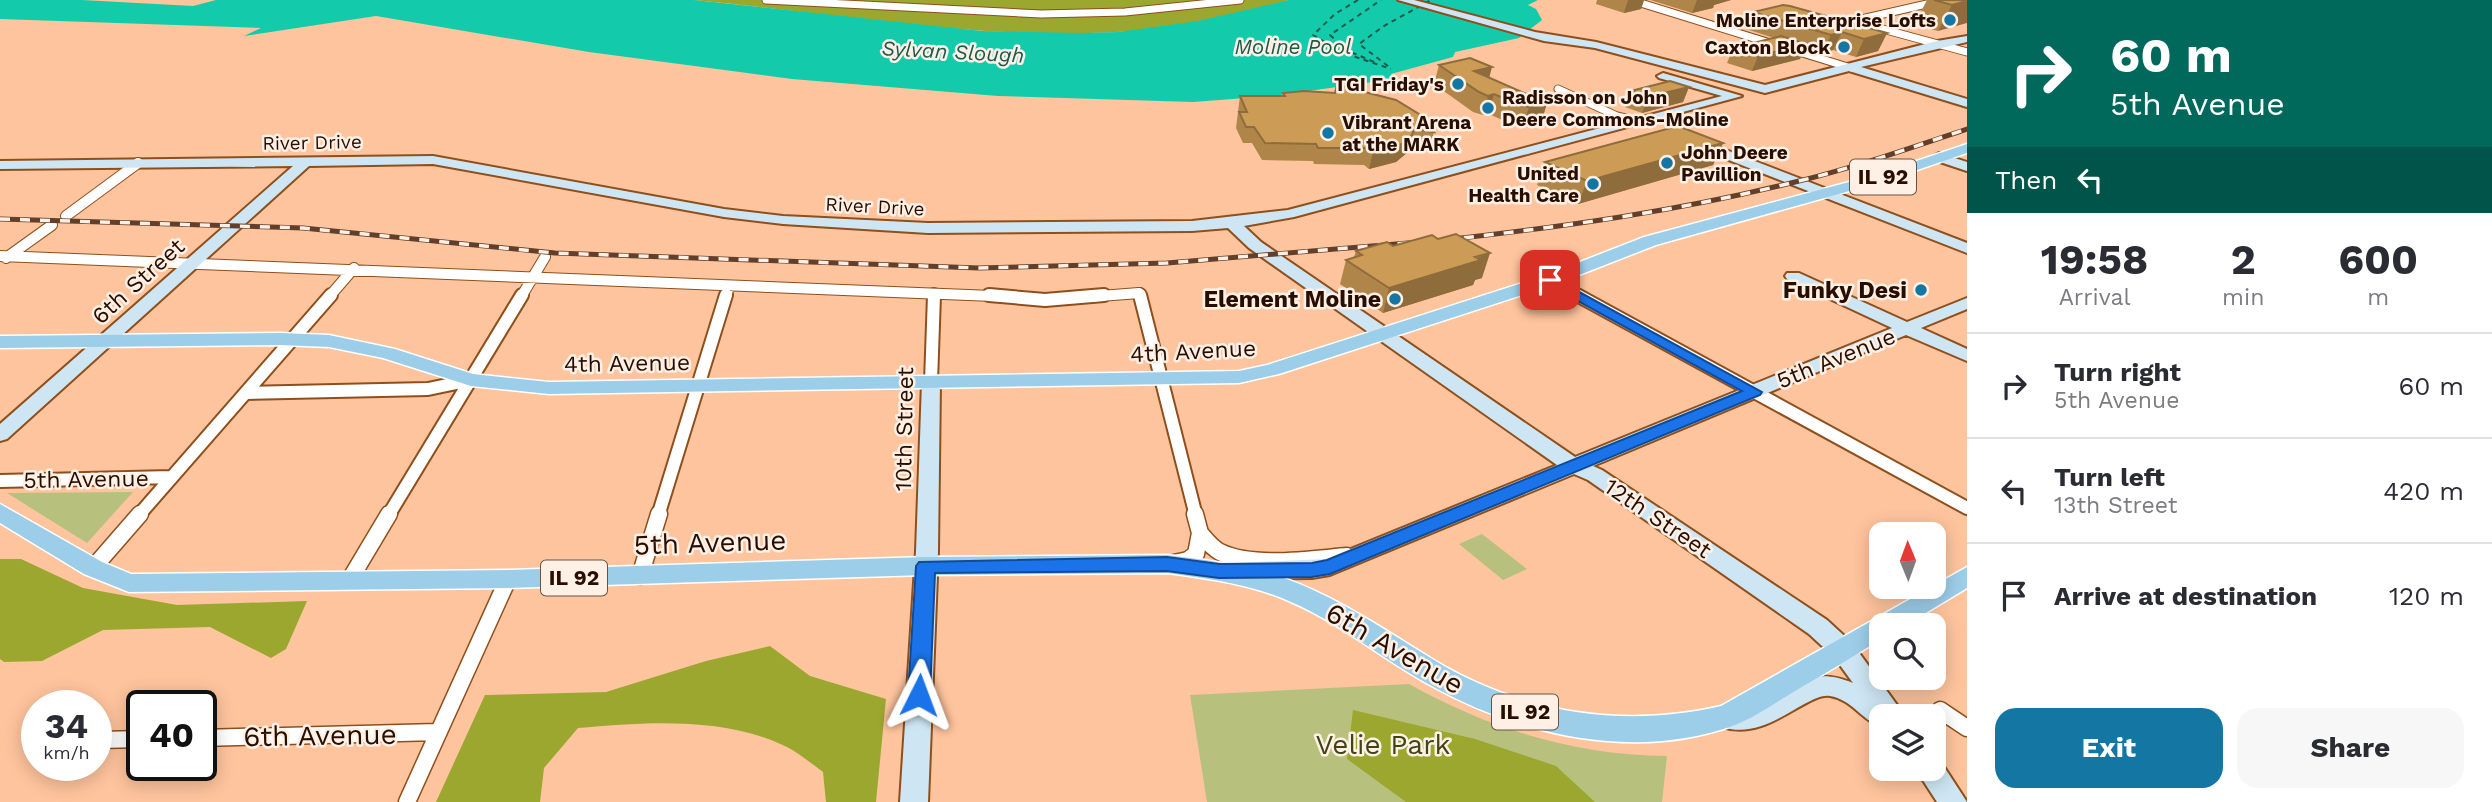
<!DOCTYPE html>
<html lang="en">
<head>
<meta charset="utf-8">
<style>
	:root { --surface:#fff; --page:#f7f7f7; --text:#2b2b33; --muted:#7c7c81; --line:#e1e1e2; --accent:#1477a3 }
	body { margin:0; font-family:"Work Sans",sans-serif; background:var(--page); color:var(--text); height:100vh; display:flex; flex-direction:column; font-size:26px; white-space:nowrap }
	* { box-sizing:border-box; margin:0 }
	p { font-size:23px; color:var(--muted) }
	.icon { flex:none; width:38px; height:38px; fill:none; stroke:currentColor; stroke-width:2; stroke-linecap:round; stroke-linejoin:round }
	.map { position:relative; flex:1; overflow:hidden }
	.side { display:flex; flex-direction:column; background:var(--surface); width:525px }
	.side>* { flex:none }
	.hud { background:#00695c; color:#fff; overflow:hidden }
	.needle { width:46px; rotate:359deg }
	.buttons { position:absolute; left:1869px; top:522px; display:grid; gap:14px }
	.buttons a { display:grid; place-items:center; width:77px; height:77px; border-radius:14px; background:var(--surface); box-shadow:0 4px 18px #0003; font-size:35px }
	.speed { position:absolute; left:21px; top:690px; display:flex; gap:14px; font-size:35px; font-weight:700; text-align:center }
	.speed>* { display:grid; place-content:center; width:91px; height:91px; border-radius:50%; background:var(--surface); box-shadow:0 4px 18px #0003; line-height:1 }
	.speed small { font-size:18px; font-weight:400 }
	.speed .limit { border:4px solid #111; border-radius:10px; background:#fff; color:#111 }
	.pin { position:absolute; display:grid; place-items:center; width:60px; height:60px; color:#fff; margin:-30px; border-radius:14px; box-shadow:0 4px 10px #0006 }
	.me { position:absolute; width:77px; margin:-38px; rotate:3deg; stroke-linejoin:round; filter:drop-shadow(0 0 5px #0008) }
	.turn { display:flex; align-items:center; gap:24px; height:147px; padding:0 28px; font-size:32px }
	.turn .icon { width:91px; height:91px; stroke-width:2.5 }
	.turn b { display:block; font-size:49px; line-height:60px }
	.then { display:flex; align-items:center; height:66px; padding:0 28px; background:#0003; gap:14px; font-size:26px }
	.eta { display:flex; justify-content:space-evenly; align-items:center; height:119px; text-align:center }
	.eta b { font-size:42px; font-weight:700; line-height:49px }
	.action { display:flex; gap:14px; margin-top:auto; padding:14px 28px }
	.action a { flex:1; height:80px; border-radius:21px; background:var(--accent); color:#fff; font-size:28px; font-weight:700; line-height:80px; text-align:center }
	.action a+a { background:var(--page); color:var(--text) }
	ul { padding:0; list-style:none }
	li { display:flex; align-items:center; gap:21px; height:105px; padding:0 28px; border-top:2px solid var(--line) }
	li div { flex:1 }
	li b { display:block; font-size:26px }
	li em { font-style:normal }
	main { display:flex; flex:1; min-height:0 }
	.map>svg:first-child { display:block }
	.green { fill:#b7c17d }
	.forest { fill:#9ba72f }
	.water { fill:#13cbaa }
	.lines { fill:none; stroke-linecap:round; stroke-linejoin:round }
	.ferry { stroke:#1b5a4c; stroke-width:2; stroke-dasharray:5 4.5; stroke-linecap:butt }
	.street-far3-casing { stroke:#8e4f1c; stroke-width:9 }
	.street-far2-casing { stroke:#8e4f1c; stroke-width:12 }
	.street-far1-casing { stroke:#8e4f1c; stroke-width:16 }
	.street-casing { stroke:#8e4f1c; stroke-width:19 }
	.secondary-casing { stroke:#8e4f1c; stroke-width:4 }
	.primary-casing { stroke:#fff; stroke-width:3 }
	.street-far3 { stroke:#fff; stroke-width:7 }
	.street-far2 { stroke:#fff; stroke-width:10 }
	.street-far1 { stroke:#fff; stroke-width:12 }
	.street { stroke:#fff; stroke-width:16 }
	.secondary { fill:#cee6f4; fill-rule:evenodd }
	.primary { fill:#9dcee9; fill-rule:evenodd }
	.rail-casing { stroke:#623f2a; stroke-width:5 }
	.rail { stroke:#fff0e6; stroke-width:3.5; stroke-dasharray:10; stroke-linecap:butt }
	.wall { fill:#af8549 }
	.shaded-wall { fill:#8f6c3c }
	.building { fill:#cc9b55; stroke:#8f6c3c; stroke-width:2 }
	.route { fill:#1a73e8; stroke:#114b97; stroke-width:2 }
	.poi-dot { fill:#1477a3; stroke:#fff0e6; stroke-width:2.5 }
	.labels { text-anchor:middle; stroke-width:5; stroke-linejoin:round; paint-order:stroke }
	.far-poi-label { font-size:19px; font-weight:bold; fill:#280e00; stroke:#fff0e6; text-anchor:end }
	.far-street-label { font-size:19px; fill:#280e00; stroke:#fff0e6 }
	.far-water-label { font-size:21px; font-style:italic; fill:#1b5a4c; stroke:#fff0e6 }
	.shield { fill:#fff0e6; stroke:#685245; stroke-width:2 }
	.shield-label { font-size:21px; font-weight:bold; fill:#280e00 }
	.street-label { font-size:23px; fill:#280e00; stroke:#fff0e6 }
	.poi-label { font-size:23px; font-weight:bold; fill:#280e00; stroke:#fff0e6; text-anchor:end }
	.near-street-label { font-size:28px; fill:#280e00; stroke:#fff0e6 }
	.near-park-label { font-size:28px; fill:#3f4415; stroke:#fff0e6 }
</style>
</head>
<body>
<main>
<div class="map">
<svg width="1967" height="802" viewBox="0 0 1967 802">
	<rect width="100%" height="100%" fill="#fec49d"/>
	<path class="green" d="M133,492l-46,51 -80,-50z
		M1482,534l45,35 -24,11 -44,-36z
		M1409,684c81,45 165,71 258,72l-5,46h-455l-17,-107z"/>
	<path class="forest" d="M694,0h595c-56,16 -115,28 -172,32 -142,8 -282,-19 -423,-32z
		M0,559h21l62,29 94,17 130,-4 -21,48 -15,9 -61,-31 -107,3 -61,31 -38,1 -4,-3z
		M770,646l40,30 76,23 -10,103h-50l-3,-30c-11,-8 -23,-18 -36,-25 -62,-31 -142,-25 -209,-19l-34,40 -4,34h-104l49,-107 121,-3 100,-31z
		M1353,710l122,29 81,27 39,36h-189l-59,-43z"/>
	<path class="water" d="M0,0h82l111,6 23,-6h478l288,31 99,2 37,-1 80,-11 91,-21h249l-10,5 8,4 6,11 -23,18 -64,14 -2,5 -62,17 3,5 -121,17 -80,6 -195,-6 -206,-17 -203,-27 -213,-36 -132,20 17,-8 -261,-9z"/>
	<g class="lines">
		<path class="ferry" d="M1358,0l-23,14 -22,21 28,17 50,17
			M1374,62l-28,-12 -16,-15 51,-35
			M1388,66l-29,-22 25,-18 47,-26"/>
		<g class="street-far3-casing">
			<path id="street-far3" d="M766,0l275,14 84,-2 115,-12
				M1634,1l217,67
				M1857,20l87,-20
				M1853,21l114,31
				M1558,89l59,27 25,6"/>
		</g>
		<g class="street-far2-casing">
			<path id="street-far2" d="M66,216l72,-53
				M0,256l1019,41
				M6,258l46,-33
				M1550,280l31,17
				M329,297l25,-29
				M521,297l24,-40
				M726,297l3,-11
				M934,297v-3
				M1087,297l52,-4 1,4"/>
		</g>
		<g class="street-far1-casing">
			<path id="street-far1" d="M989,295l56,5 59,-5
				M1140,295l56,221
				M1577,295l390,213
				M931,382l3,-87
				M246,393l182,-4 43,-9
				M0,481l171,-4
				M138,516l193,-221
				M388,516l134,-221
				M658,516l68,-221"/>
		</g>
		<g class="street-casing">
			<path id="street" d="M1200,533c6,7 12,15 20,19 33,16 91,7 127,4
				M1174,563l14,-3 8,-6 4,-21 -5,-19
				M93,568l47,-54
				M640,576l19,-62
				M349,581l40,-67
				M1940,710l27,18
				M201,738l237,-6
				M99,740l43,-1
				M407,802l101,-223"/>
		</g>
		<g class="secondary-casing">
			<path id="secondary" d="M1398,0h16l121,32 61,10 169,43 172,-44 30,-5v6l-106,25 106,32v8l-118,-36 -84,22 -170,-45 -51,-7z
				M1663,73l79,23 -448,121 -50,9 17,16 314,215 317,-129 -105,-49 -2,-3 2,-3h12l108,49 60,-24v11l-46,19 46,21v12l-61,-26 -313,131 9,4 225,150 25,23 53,73h-24v11c-19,-7 -30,-28 -51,-31 -23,-4 -64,46 -107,31l-4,-8 4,-8c13,-5 30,-4 43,-10 36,-16 45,-35 87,-18l-19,-26 -25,-23 -221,-154 -14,-6 -244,101 -18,3 -78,1 -8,-2 -4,-6 4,-6 8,-2 92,-4 231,-94 -308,-217 -21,-20 -36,3 -264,2 -145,-9 -59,-7 -291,-53 -124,2 -302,273 -7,2v-17l293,-258 -293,3v-8l433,-5 291,53 59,7 145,7 264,-2 96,-11 434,-114 -63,-18 -2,-2z
				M1695,138l272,105v10l-277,-108v-6z
				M1939,153l28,9v9l-33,-11 -2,-3z
				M931,376l9,6 -2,169 -10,251h-28l16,-251 6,-169z
				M1934,758l5,1 28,43h-30l-22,-34h19z"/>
		</g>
		<g class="primary-casing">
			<path id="primary" d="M1967,144v9l-82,28 -229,64 -100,39 -277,90 -40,9 -690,11 -78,-8 -88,-28 -54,-11 -48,-2 -281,3v-12l281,-3 48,2 66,14 78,25 76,8 690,-11 28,-6 277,-89 100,-39 231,-62z
				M0,504l102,58 29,12 377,-4 418,-13 241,-2c49,6 99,13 144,34 47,21 89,51 133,77 85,48 182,62 277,40l246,-139v21l-61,37h-25v14c-28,18 -57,35 -86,52 -20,12 -39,26 -60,34 -101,37 -216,10 -307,-41 -47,-26 -88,-61 -137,-82 -39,-18 -82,-23 -124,-29l-241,2 -418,13 -379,4 -45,-18 -84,-51z"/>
		</g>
		<use href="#street-far3" class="street-far3"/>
		<use href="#street-far2" class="street-far2"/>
		<use href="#street-far1" class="street-far1"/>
		<use href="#street" class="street"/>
		<use href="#secondary" class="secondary"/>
		<use href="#primary" class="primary"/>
		<g class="rail-casing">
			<path id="rail" d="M0,219l303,9 252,25 424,15 188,-5 253,-21
				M1444,240c118,-13 235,-29 351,-58 58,-14 115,-34 172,-53"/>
		</g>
		<use href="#rail" class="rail"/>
	</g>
	<path class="wall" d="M1597,0h47l-3,9 -17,4 -28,-9z
		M1650,0h81l-17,5 -1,3 -21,5z
		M1927,0h40l-29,31 -24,-6z
		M1753,12l134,21 -9,18 -22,6 -23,-7 -11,3 -17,-6 -5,12 -48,12 -25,-8 6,-15 41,-10 -28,-9z
		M1439,65l50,13 58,25 -6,20 -18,4 -12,-3 -22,-10 -6,1 -10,-3 -39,-28z
		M1689,87l-6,15 -41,11 -17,-6 6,-16z
		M1283,93l151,39 -4,16 -20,-3 -2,7 -12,10 -27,7 -5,-4 -50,-1 -1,-3 -51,-1 -10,-17h-9l-7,-15 4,-32h43z
		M1723,143l-10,22 -135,39 -41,-19 8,-23z
		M1393,246l89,32 -7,2 -2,5 -90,28 -43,-29 6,-24 8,-3 2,-6z"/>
	<path class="shaded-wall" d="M1628,0h16l-3,9 -17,4z
		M1697,0h34l-17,5 -1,3 -21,5z
		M1967,1v22l-29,8 14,-26z
		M1842,32l-9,18 -11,3 9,-18z
		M1887,33l-9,18 -22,6 8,-18z
		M1806,44l-6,15 -48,12 6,-15z
		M1492,67l-5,19 -13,-15z
		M1689,87l-6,15 -41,11 6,-16z
		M1494,94l-5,20 -6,1 5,-19z
		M1547,103l-6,20 -18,4 6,-20z
		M1412,135l-4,17 -12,10 -27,7 4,-17z
		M1723,143l-10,22 -135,39 9,-23z
		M1490,253l-8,25 -7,2 -2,5 -90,28 6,-25z"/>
	<path class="building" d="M1934,0h33v1l-15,4z
		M1783,5l7,1 97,27 -23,6 -22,-7 -11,3 -78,-23z
		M1781,36l25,8 -48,12 -25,-8z
		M1470,58l22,9 -18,4 73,32 -18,4 -11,-3 -24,-10 -6,2 -9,-4 -40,-27z
		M1670,81l19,6 -41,10 -17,-6z
		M1337,85l59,15 23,14 15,18 -20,-3 -2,6 -12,10 -27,7 -5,-4h-50l-2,-4 -51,-1 -11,-16h-8l-7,-15h8l-7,-16h45l-2,-3 21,-2 31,2z
		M1678,126l45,17 -136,38 -42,-19z
		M1456,234l34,19 -15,4 6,3 -92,28 -43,-28 16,-5 -6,-4 31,-9 6,4 39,-11 6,4z"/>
	<path class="route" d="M1550,276l212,116 -2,3 -430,179 -18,3 -93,1 -52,-7 -232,2 -5,122 -4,7 -7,2 -8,-2 -3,-7 8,-129 3,-4 248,-5 52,7 93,-1 15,-3 415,-169 -197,-108 -2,-3z"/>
	<g class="poi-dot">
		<circle cx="1950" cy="20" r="7"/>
		<circle cx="1844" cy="47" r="7"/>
		<circle cx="1458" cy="84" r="7"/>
		<circle cx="1488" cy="108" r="7"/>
		<circle cx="1328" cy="133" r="7"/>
		<circle cx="1667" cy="163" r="7"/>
		<circle cx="1593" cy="184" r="7"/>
		<circle cx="1921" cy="290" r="7"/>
		<circle cx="1395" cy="299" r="7"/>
	</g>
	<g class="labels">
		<g class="far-poi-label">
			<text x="1936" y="27">Moline Enterprise Lofts</text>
			<text x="1830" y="54">Caxton Block</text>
			<text x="1444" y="91">TGI Friday's</text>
			<text x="1502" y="104" text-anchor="start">Radisson on John<tspan x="1502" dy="22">Deere Commons-Moline</tspan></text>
			<text x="1342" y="129" text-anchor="start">Vibrant Arena<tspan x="1342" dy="22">at the MARK</tspan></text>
			<text x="1681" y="159" text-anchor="start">John Deere<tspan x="1681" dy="22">Pavillion</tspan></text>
			<text x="1579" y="180">United<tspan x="1579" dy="22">Health Care</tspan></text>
		</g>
		<g class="far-street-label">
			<text transform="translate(312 142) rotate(-1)" y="7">River Drive</text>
			<text transform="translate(875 206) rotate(3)" y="7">River Drive</text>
		</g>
		<g class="far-water-label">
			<text x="1293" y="54">Moline Pool</text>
			<text transform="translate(953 52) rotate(3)" y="7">Sylvan Slough</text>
		</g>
		<g class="shield">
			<rect x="1850" y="159.5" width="66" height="35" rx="5"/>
			<rect x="541" y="560.5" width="66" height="35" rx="5"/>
			<rect x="1492" y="694.5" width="66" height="35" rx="5"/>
		</g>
		<g class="shield-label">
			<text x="1883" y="184">IL 92</text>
			<text x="574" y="585">IL 92</text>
			<text x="1525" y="719">IL 92</text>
		</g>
		<g class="street-label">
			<text transform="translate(138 281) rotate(-42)" y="8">6th Street</text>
			<text transform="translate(1193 351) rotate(-3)" y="8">4th Avenue</text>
			<text transform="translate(1836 358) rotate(-22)" y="8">5th Avenue</text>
			<text transform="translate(627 363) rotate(-1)" y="8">4th Avenue</text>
			<text transform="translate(904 429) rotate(-89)" y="8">10th Street</text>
			<text transform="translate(86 479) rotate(-1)" y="8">5th Avenue</text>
			<text transform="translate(1658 518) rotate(34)" y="8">12th Street</text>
		</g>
		<g class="poi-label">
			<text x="1907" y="298">Funky Desi</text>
			<text x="1381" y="307">Element Moline</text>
		</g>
		<g class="near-street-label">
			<text transform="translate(710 542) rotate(-2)" y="10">5th Avenue</text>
			<text transform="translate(1395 648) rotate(30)" y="10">6th Avenue</text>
			<text transform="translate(320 735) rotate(-1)" y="10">6th Avenue</text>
		</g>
		<g class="near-park-label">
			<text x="1383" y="754">Velie Park</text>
		</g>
	</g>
</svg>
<div class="buttons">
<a><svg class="needle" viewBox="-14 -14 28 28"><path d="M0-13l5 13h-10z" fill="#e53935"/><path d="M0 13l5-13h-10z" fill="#7c7c81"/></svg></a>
<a><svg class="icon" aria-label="search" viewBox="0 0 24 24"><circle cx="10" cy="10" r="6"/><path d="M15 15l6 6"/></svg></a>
<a><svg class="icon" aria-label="layers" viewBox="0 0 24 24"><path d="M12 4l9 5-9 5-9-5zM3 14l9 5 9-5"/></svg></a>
</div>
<div class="speed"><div>34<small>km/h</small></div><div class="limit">40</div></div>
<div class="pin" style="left:1550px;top:280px;background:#d93025"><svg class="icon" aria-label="arrive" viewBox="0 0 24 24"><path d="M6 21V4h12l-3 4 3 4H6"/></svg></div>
<svg class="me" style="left:919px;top:695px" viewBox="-20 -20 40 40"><path d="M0-17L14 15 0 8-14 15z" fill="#1a73e8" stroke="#fff" stroke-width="4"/></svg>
</div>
<section class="side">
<div class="hud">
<div class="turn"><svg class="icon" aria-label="right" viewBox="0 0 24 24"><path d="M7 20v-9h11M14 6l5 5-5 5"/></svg><div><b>60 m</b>5th Avenue</div></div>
<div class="then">Then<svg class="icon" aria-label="left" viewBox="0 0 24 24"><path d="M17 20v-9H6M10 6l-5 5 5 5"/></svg></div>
</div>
<div class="eta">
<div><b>19:58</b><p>Arrival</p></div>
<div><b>2</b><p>min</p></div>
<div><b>600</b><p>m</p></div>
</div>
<ul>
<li><svg class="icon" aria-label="right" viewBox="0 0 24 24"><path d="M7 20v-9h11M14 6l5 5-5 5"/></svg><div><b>Turn right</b><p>5th Avenue</p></div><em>60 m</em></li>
<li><svg class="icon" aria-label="left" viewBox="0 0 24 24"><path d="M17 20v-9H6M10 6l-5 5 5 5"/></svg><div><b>Turn left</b><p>13th Street</p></div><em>420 m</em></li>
<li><svg class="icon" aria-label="arrive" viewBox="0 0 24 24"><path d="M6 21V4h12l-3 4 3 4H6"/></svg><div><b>Arrive at destination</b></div><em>120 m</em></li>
</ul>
<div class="action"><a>Exit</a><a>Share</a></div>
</section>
</main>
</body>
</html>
